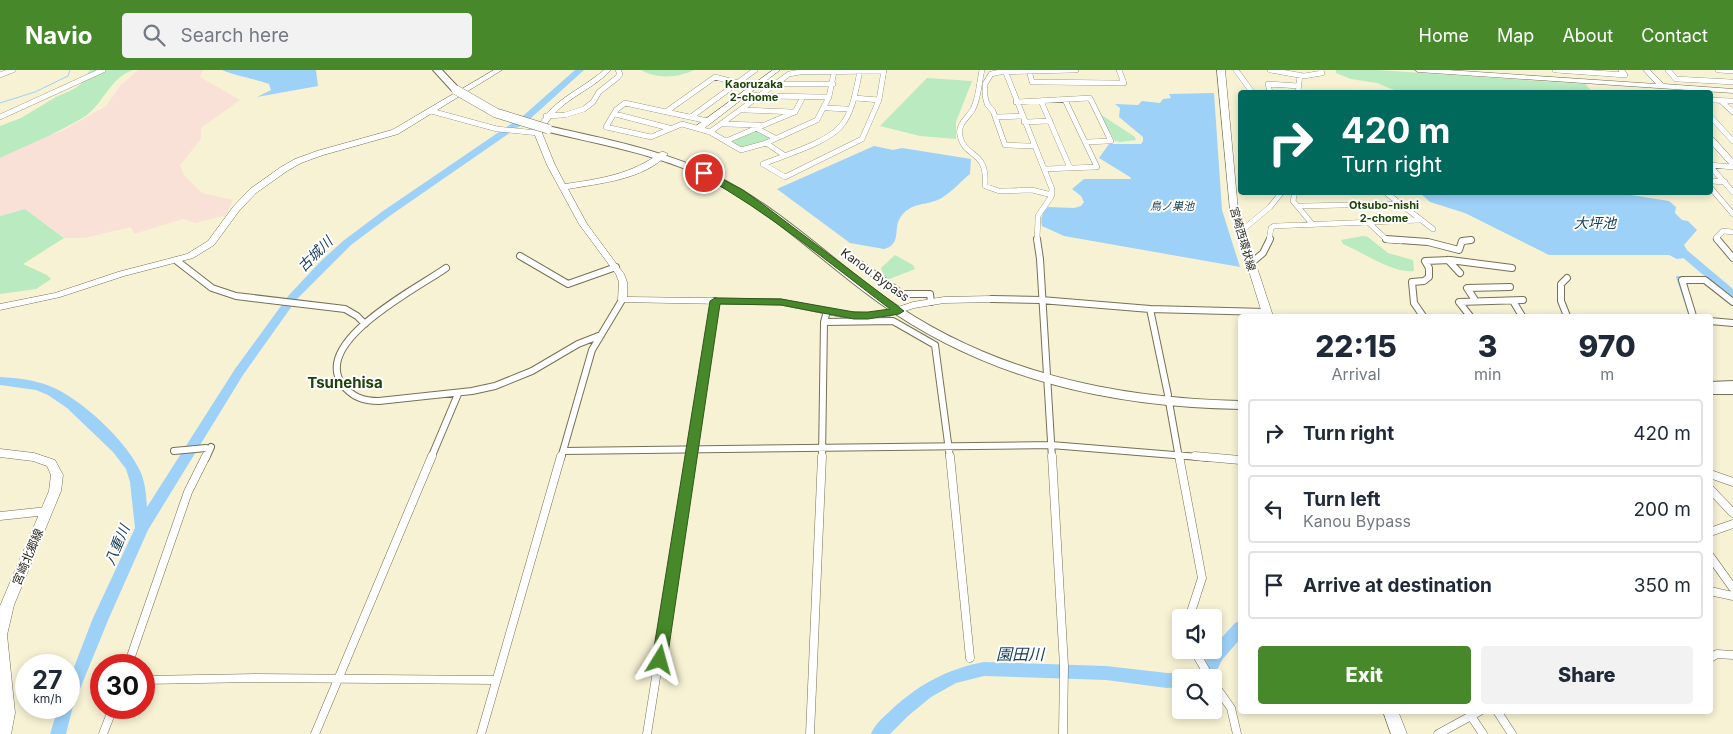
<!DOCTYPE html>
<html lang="en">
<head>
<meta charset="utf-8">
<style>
	:root { --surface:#fff; --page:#f2f2f3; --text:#1f2937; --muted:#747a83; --line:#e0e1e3; --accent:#47882a }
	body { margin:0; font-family:Inter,"Noto Sans JP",sans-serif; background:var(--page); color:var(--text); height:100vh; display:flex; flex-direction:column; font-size:19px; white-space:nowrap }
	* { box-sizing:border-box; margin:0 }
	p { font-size:16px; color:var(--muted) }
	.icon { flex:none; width:28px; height:28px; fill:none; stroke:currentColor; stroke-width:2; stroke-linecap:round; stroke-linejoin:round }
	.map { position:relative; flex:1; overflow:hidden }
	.side { position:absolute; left:1238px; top:244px; width:475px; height:400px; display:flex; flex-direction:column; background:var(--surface); border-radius:5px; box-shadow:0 2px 8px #0003 }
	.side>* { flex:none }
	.top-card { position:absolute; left:1238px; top:20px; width:475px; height:105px; border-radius:5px; box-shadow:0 2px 8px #0003; background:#00695c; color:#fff; overflow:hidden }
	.buttons { position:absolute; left:1172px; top:539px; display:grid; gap:10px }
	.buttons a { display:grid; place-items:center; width:50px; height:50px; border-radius:5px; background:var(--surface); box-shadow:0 2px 8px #0003; font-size:25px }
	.speed { position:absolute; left:15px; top:584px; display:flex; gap:10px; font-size:25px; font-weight:700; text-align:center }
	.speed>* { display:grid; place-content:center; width:65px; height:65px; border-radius:50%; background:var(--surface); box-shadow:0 2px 8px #0003; line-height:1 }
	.speed small { font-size:12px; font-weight:400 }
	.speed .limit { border:8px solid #d22; background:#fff; color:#111 }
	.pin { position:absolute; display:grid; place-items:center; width:42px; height:42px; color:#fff; margin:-21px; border:2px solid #fff; border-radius:50%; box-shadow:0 1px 5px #0007 }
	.me { position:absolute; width:55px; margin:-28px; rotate:8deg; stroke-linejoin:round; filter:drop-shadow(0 0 4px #0008) }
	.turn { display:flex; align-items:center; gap:18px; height:105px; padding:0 20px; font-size:22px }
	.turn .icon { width:65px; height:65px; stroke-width:2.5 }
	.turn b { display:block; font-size:35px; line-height:42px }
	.eta { display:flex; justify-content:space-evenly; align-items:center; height:85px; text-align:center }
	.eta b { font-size:30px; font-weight:800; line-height:35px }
	.button { display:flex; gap:10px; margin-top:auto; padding:10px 20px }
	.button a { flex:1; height:58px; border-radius:5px; background:var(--accent); color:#fff; font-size:20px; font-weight:800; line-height:58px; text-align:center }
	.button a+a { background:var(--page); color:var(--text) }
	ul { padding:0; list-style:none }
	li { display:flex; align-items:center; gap:15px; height:68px; margin:0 10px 8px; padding:0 10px; border:2px solid var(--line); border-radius:5px }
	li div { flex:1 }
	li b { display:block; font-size:19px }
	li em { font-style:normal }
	header { display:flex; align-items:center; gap:30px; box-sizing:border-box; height:70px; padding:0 25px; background:var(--accent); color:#fff }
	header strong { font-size:24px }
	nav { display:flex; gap:28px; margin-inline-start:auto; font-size:18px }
	.search { width:350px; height:45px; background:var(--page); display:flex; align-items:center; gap:12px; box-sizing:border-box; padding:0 18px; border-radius:5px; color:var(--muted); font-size:19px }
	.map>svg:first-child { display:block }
	.education { fill:#fae1d8 }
	.green { fill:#baeabf }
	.water { fill:#9ed1f8 }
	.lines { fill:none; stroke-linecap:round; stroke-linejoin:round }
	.stream-far1 { stroke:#9ed1f8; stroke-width:1 }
	.stream { stroke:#9ed1f8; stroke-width:2 }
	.river { fill:#9ed1f8; fill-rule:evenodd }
	.street-far2-casing { stroke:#767156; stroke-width:5.5 }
	.street-far1-casing { stroke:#767156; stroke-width:8 }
	.street-casing { stroke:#767156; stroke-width:9 }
	.secondary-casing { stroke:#767156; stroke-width:1 }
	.primary-casing { stroke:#767156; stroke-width:1 }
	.highway-casing { stroke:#767156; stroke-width:2 }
	.street-far2 { stroke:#fff; stroke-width:5 }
	.street-far1 { stroke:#fff; stroke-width:6 }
	.street { stroke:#fff; stroke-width:8 }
	.secondary { fill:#fff; fill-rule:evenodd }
	.primary { fill:#fff; fill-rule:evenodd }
	.highway { fill:#fff; fill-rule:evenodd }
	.highway-bridge-casing { stroke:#767156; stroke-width:10; stroke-linecap:butt }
	.highway-bridge { stroke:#fff; stroke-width:9 }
	.route { fill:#47882a; stroke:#2e581b }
	.labels { text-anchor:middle; stroke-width:4; stroke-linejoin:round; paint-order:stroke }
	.far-neighbourhood-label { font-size:11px; font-weight:bold; fill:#1b4406; stroke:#fff }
	.far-water-label { font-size:11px; font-style:italic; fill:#19405a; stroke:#fff }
	.far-street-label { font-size:11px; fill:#2e2c21; stroke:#fff }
	.street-label { font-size:12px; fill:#2e2c21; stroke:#fff }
	.water-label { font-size:14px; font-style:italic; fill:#19405a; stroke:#fff }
	.quarter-label { font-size:15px; font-weight:bold; fill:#1b4406; stroke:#fff }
	.near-water-label { font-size:16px; font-style:italic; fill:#19405a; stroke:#fff }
</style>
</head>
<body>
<header>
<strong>Navio</strong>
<div class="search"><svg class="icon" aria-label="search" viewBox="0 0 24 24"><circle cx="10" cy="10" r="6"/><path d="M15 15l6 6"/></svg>Search here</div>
<nav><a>Home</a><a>Map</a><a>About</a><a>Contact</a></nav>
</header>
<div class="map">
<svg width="1733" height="664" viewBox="0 0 1733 664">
	<rect width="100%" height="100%" fill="#f7f2d4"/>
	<path class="education" d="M138,0h65l-3,7 40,23 -39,28v11l-21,26 4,10 18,18 31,7 -7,15 -31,8 -12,-4 -49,15 -3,-7 -46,11h-20l-40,-29 -25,7v-63l4,-5 58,-17 44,-25 14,-20z"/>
	<path class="green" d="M90,0h43c-24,8 -29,34 -49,47 -26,16 -57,28 -84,41v-32l21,-8 35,-21 16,-7 8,-5z
		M641,0h53c-16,8 -38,9 -53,0z
		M1336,0h41l208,14 8,8h-194l-22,-9 -26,-4 -15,-6z
		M927,8l45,3 -16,41v17l-36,-3 -40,-10z
		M1100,44l35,23 1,3 -16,2 -5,-1z
		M758,61l13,7 -4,3 -27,8 -11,-7z
		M25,139l39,29 -41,26 24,11 4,4 -15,10 -36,5v-78z
		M1363,166l5,1 20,16 25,7 1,11c-20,3 -52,-19 -71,-27l-2,-4z
		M895,185l18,10 2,4 -28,11 -3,-2 -3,-10z"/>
	<path class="water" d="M222,0h94l2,16 -61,11 14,-7 -2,-6c-16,-6 -31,-7 -47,-14z
		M1214,23l8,117 18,57 -176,-31 -22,-10c-2,-8 0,-13 6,-19l26,1 7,-2 3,-4 -3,-6 -9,-7 12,-10h47l-1,-2 -31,-19 10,-14h32l2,-3v-4l-24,-20 1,-9 -5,-4 23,1 4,-4 18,2 3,-4 8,-1 -2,-4z
		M874,76l19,4 9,-2 69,11 -1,15c-9,7 -17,17 -27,23 -14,10 -34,3 -44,23 -5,9 2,25 -15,29l-34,-6 -73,-54z
		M1618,123l51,8 7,6 -1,6 7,7 6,1 9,9 -13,15 7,12 -14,2 -8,-4h-120l-84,-42 -35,-11 -10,-9z"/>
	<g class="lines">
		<path class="stream-far1" d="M0,33l35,-11 33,-16 2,-6"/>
		<path class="stream" d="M1682,207h-5l13,39"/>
		<path class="river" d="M575,0h9l-54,49 -139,96 -40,30 -54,54 -54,76 -95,155 -39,88 -36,88 -7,28h-16l8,-26h11v-28l24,-62 42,-90 -5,-46 -4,-13 -13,-17 -46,-44 -19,-13 -12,-5 -36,-5v-8c18,1 36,3 52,10 29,12 72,52 86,80 7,12 8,26 9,40l88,-138 54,-74 31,-33 23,-21 40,-30 141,-96z
			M1678,175l4,1 51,43v9l-4,-1 -55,-47 -1,-2 1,-2z
			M1240,551v18l-18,21 -9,18h-32v9l-14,1 -61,-8 -122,-4 -28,7 -25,14 -23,19 -18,18h-19c3,-8 10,-15 17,-21 28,-27 58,-44 96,-51l122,4 61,7h14l6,3 1,-3 13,-4 9,-19h4v-4l21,-23z"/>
		<g class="street-far2-casing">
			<path id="street-far2" d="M982,0c-3,13 -3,27 -9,39 -5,9 -16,15 -13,27 5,23 28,13 25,50l14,5 33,-1 20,5
				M1029,0l3,12 92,1 -5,-13
				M1236,0l16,22
				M1270,0l34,6 18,-3 -1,-3
				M1555,0l70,5 -4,-5
				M1668,0l8,9 57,3
				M1718,0l15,1
				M860,1c-4,18 -7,41 -19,55 -16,18 -56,29 -78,38l22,13 77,-38 17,-39 5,-30
				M1006,3l46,116 -1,8 -13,19 -1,25
				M0,5l13,-5
				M775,14h58
				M1270,22l-2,-8 31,2
				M1298,22l2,-17
				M745,23l14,3 70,1
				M855,28l24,2
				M1710,30l23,1
				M1041,31l29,67
				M1721,31l12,11
				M1016,32l74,-4 21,43 -26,1
				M825,38l24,1
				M742,40l53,2
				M431,41l66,18 41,4
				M667,41l48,-34 39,10
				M615,44l54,14
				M546,46l19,-1 19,-6 9,-7 6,-10 19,-15 2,-3 -2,-4
				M1710,46l23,25
				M0,47l103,-47
				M691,47l64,-47
				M995,47l27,-1
				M708,51l-83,-18 -9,7 -10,17 45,10 31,-13 28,8 31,18 25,-7 51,-23 12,-23 5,-25
				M1024,52l26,-1
				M722,54l38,1
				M756,58l19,10
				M710,62l79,-58 11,-2 84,-1
				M726,71l69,-29 8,-15
				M766,73l18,12
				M1034,76l-29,-1 -12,-34 -6,-7 -2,-8v-12l6,-10 9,-2 76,-2
				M1710,95l23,2
				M1710,96l23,26
				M1044,99l53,-2 -32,-67
				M1710,111l15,1
				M1710,117l23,27
				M1295,122l-2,9 20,24
				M1385,122l48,37
				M1298,136l102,-2
				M1368,152l19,18 14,1
				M1240,162l30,-25 12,-15
				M1269,171l2,-13 3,-2 147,-6
				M1465,171l6,-1
				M1718,171l-2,-3 7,-7 10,1"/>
		</g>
		<g class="street-far1-casing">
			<path id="street-far1" d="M1037,169l3,20 12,199
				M1386,169l42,3 31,8 3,-9 9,-1
				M1717,169l16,19
				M520,186l48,28 48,-17
				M1448,190l12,13
				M177,191l35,27 24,8 109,13 12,7 8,8
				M860,194l42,30h28l1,8
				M1250,194l13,-11 7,-14
				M446,198c-28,20 -134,73 -104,116 10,13 21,17 37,17l93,-10 23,-5 37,-15 46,-27 23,-9
				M1567,208l-6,6v17l6,15
				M992,229l49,1 109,9 116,3
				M1475,230l-8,-12 43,-1
				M1513,231l9,15
				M1150,239l18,86
				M1423,246l-9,-13 -2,-21 12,-1 5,-4v-9l-4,-7 25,-1 62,8
				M1470,246l-11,-14 64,-2
				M1693,246l-11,-36h23l28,22
				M1710,251l23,2
				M824,252l69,-1 42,24
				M935,275l15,113
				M1710,321h23
				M1169,332l10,56
				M174,381l32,-3
				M563,381l488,-6 160,13
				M206,388l5,-11
				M431,388l27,-64
				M561,388l31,-108 30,-50
				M691,388l24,-157
				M822,388l2,-136 3,-11"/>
		</g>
		<g class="street-casing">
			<path id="street" d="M950,386l20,202
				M1052,386l12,210 -1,68
				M1179,386l23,122 -13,40
				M1195,386l45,4
				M1710,404l23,8
				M1710,419l23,24
				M0,446l47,-5
				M1710,462l23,-8
				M1710,486l23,32
				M1710,521l23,5
				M1194,580l16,28
				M1710,588l7,-4 16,1
				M128,595l60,-173 18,-36
				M144,610l112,-2 240,2
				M1214,614l17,24 6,26
				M1497,641l15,23
				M1471,646l12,18
				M103,664l10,-26
				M315,664l117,-278
				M481,664l80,-278
				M647,664l44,-278
				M810,664l12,-278
				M1438,664l42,-23"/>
		</g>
		<g class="secondary-casing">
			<path id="secondary" d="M494,0h8l-104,64 -75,21 -22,8 -14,8 -31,22 -17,18 -25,34 -21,13 -69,18 -64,21 -60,13v-6l55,-11 63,-21 69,-18 21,-13 25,-34 17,-18 31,-22 14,-8 22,-8 75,-21z
				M604,0h7c-24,25 -53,28 -69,63l13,32 10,19c35,-5 68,-10 96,-32h3l4,2c-25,26 -67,29 -100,35l19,35 37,50 3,8v15l154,2 60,12 28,2 20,-3 24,-8 31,-5 48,-1 4,3 -4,3 -48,1 -30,5 -24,8 -21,3 -28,-2 -60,-12 -162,-3 -1,-2 1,-18 -3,-8 -37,-50 -32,-59 -13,-32c17,-34 43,-40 70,-63z
				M773,0h7l-78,60h-6v-4z
				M1415,0h32l209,14 -13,-14h7l14,14 69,5v4l-315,-21z
				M1710,67h3l20,22v6h-3l-20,-22z"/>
		</g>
		<g class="primary-casing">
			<path id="primary" d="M1217,0h8l13,140 35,106h-10l-33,-106z
				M0,379l34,4 21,7 8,15 -2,16 -47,114 -7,30 8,78 -4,21h-11v-128l49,-115 2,-16 -4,-9 -14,-5 -33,-4z
				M1383,641h15l9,23h-16z"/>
		</g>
		<g class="highway-casing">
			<path id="highway" d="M433,0h9l17,18v4h-6z
				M548,56c57,13 116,24 168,50 61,30 112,80 167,120 107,76 228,102 357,105v8c-131,-2 -255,-30 -362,-107 -56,-40 -106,-91 -168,-122 -52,-26 -109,-35 -165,-49l-1,-2z
				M1733,311v8l-23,1v-8z"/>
		</g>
		<use href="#street-far2" class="street-far2"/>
		<use href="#street-far1" class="street-far1"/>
		<use href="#street" class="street"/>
		<use href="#secondary" class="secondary"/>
		<use href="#primary" class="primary"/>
		<use href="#highway" class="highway"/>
		<g class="highway-bridge-casing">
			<path id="highway-bridge" d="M456,20l40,23 52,16"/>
		</g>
		<use href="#highway-bridge" class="highway-bridge"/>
	</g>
	<path class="route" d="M704,100l39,20 22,16 139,105 -5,3 -31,5h-14l-73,-14 -61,-1 -53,356 -2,5 -5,2 -6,-2 -2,-5 58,-359 5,-3 66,1 73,13h14l22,-3c-62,-47 -122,-97 -189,-134v-4z"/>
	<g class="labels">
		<g class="far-neighbourhood-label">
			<text x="754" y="18">Kaoruzaka<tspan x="754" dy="13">2-chome</tspan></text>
			<text x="1384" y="139">Otsubo-nishi<tspan x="1384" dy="13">2-chome</tspan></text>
		</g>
		<g class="far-water-label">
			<text x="1172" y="140">鳥ノ巣池</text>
		</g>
		<g class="far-street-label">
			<text transform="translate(1243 169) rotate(74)" y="4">宮崎西環状線</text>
		</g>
		<g class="street-label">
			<text transform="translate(875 205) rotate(36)" y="4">Kanou Bypass</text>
			<text transform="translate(28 487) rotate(-67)" y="4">宮崎北郷線</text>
		</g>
		<g class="water-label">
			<text x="1595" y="158">大坪池</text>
			<text transform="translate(315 184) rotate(-45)" y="5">古城川</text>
			<text transform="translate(117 475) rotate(-67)" y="5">八重川</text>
		</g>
		<g class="quarter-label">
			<text x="345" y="318">Tsunehisa</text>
		</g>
		<g class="near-water-label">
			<text x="1020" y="590">園田川</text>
		</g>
	</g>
</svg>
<div class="buttons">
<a><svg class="icon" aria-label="sound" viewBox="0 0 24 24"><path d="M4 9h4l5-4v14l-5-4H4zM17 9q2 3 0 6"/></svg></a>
<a><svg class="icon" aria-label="search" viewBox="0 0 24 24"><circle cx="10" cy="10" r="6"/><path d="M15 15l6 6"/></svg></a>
</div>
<div class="speed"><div>27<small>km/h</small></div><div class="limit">30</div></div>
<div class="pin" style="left:704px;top:103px;background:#d93025"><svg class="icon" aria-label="arrive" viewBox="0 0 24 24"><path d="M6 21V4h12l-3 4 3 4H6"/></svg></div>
<svg class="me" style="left:660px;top:590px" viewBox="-20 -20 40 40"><path d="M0-17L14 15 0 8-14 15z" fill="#47882a" stroke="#fff" stroke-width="4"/></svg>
<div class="top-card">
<div class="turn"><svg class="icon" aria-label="right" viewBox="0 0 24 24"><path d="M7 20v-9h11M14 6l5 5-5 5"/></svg><div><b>420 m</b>Turn right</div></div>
</div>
<section class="side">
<div class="eta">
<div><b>22:15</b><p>Arrival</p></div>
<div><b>3</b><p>min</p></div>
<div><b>970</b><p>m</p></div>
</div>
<ul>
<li><svg class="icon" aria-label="right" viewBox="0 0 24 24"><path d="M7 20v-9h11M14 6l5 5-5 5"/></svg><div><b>Turn right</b></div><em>420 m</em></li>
<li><svg class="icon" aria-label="left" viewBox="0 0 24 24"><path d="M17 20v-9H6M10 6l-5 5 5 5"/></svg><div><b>Turn left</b><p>Kanou Bypass</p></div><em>200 m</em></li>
<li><svg class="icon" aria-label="arrive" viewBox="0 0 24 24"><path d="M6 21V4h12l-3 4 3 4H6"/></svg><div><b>Arrive at destination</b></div><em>350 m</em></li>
</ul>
<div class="button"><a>Exit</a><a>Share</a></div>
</section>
</div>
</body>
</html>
